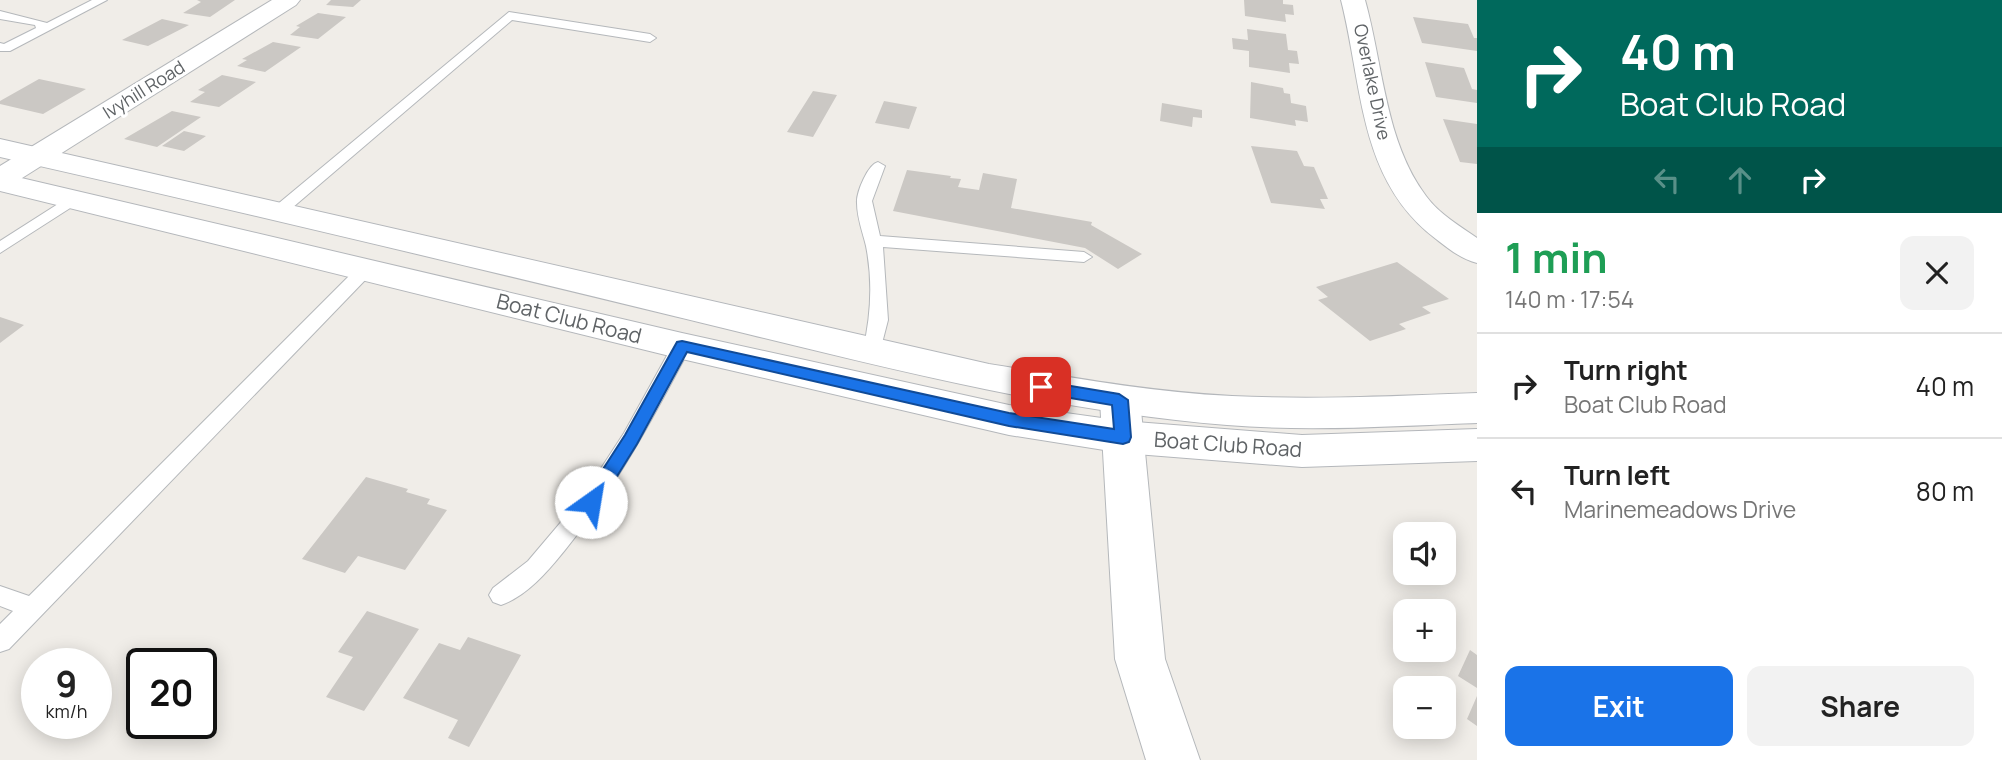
<!DOCTYPE html>
<html lang="en">
<head>
<meta charset="utf-8">
<style>
	:root { --surface:#fff; --page:#f2f2f2; --text:#222; --muted:#767676; --line:#e0e0e0; --accent:#1a73e8 }
	body { margin:0; font-family:Manrope,sans-serif; background:var(--page); color:var(--text); height:100vh; display:flex; flex-direction:column; font-size:26px; white-space:nowrap }
	* { box-sizing:border-box; margin:0 }
	p { font-size:23px; color:var(--muted) }
	.icon { flex:none; width:38px; height:38px; fill:none; stroke:currentColor; stroke-width:2; stroke-linecap:round; stroke-linejoin:round }
	.map { position:relative; flex:1; overflow:hidden }
	.details { display:flex; flex-direction:column; background:var(--surface); width:525px }
	.details>* { flex:none }
	.hud { background:#00695c; color:#fff; overflow:hidden }
	.controls { position:absolute; left:1393px; top:522px; display:grid; gap:14px }
	.controls a { display:grid; place-items:center; width:63px; height:63px; border-radius:14px; background:var(--surface); box-shadow:0 4px 18px #0003; font-size:35px }
	.speed { position:absolute; left:21px; top:648px; display:flex; gap:14px; font-size:35px; font-weight:700; text-align:center }
	.speed>* { display:grid; place-content:center; width:91px; height:91px; border-radius:50%; background:var(--surface); box-shadow:0 4px 18px #0003; line-height:1 }
	.speed small { font-size:18px; font-weight:400 }
	.speed .limit { border:4px solid #111; border-radius:10px; background:#fff; color:#111 }
	.pin { position:absolute; display:grid; place-items:center; width:60px; height:60px; color:#fff; margin:-30px; border-radius:14px; box-shadow:0 4px 10px #0006 }
	.me { position:absolute; width:77px; margin:-38px; rotate:32deg; stroke-linejoin:round; filter:drop-shadow(0 0 5px #0008) }
	.turn { display:flex; align-items:center; gap:24px; height:147px; padding:0 28px; font-size:32px }
	.turn .icon { width:91px; height:91px; stroke-width:2.5 }
	.turn b { display:block; font-size:49px; line-height:60px }
	.lanes { display:flex; align-items:center; height:66px; padding:0 28px; background:#0003; justify-content:center; gap:35px; direction:ltr }
	.lanes .off { opacity:.35 }
	.round { display:grid; place-items:center; flex:none; width:74px; height:74px; border-radius:14px; background:var(--page) }
	.overview { display:flex; align-items:center; justify-content:space-between; height:119px; padding:0 28px }
	h1 { font-size:42px; font-weight:700; line-height:52px; color:#1e9e55 }
	.action { display:flex; gap:14px; margin-top:auto; padding:14px 28px }
	.action a { flex:1; height:80px; border-radius:14px; background:var(--accent); color:#fff; font-size:28px; font-weight:700; line-height:80px; text-align:center }
	.action a+a { background:var(--page); color:var(--text) }
	ul { padding:0; list-style:none }
	li { display:flex; align-items:center; gap:21px; height:105px; padding:0 28px; border-top:2px solid var(--line) }
	li div { flex:1 }
	li b { display:block; font-size:26px }
	li em { font-style:normal }
	main { display:flex; flex:1; min-height:0 }
	.map>svg:first-child { display:block }
	.building { fill:#cbc8c4 }
	.lines { fill:none; stroke-linecap:round; stroke-linejoin:round }
	.service-casing { stroke:#b5b8bb; stroke-width:2 }
	.minor-casing { stroke:#b5b8bb; stroke-width:2 }
	.secondary-casing { stroke:#b4b7bb; stroke-width:2 }
	.service { fill:#fff; fill-rule:evenodd }
	.minor { fill:#fff; fill-rule:evenodd }
	.secondary { fill:#fff; fill-rule:evenodd }
	.route { fill:#1a73e8; stroke:#114b97; stroke-width:2 }
	.labels { text-anchor:middle; stroke-width:6; stroke-linejoin:round; paint-order:stroke }
	.far-street-label { font-size:18px; fill:#5f6366; stroke:#fff }
	.street-label { font-size:21px; fill:#5f6366; stroke:#fff }
</style>
</head>
<body>
<main>
<div class="map">
<svg width="1477" height="760" viewBox="0 0 1477 760">
	<rect width="100%" height="100%" fill="#f0ede8"/>
	<path class="building" d="M197,0h38l-25,17 -27,-4 18,-11z
		M331,0h30l-8,7 -27,-2z
		M1244,0h39v4l10,1 1,10 -9,-1 1,8 -41,-6z
		M318,13l28,4 -28,22 -28,-4 10,-8 -4,-1z
		M1413,17l55,7 6,14h3v13l-55,-8z
		M162,19l27,6 -41,21 -26,-6z
		M1247,29l39,5 2,16 9,1 2,13 -10,-1 1,10 -41,-6v-16l-16,-2 -1,-11 16,2z
		M273,42l28,5 -36,25 -28,-6 10,-6 -5,-1z
		M1425,62l39,6 8,21 5,1v13l-41,-6z
		M222,75l34,7 -37,25 -29,-5 15,-10 -7,-2z
		M39,79l47,10 -43,25 -43,-10v-3z
		M1251,82l32,6 1,5 6,1 1,9 15,3 2,16 -13,-2 1,6 -46,-8z
		M813,91l24,4 -24,42 -26,-5z
		M884,101l33,6 -8,22 -34,-6z
		M1162,103l40,7v8l-9,-1 -1,10 -32,-6z
		M172,111l29,6 -44,30 -33,-8z
		M1443,119l34,5v40l-17,-2z
		M184,131l22,5 -22,15 -22,-5z
		M1251,146l46,5 7,15 10,1 14,32h-8l5,10 -54,-6z
		M907,170l44,6 -1,2 11,1 -3,8 21,3 4,-17 34,6 -6,29 81,14 -1,3 51,29 -24,15 -33,-21 -192,-37z
		M1397,262l52,37 -27,8 9,6 -32,11 7,5 -36,12 -52,-41 10,-3 -12,-10z
		M0,317l24,8 -24,18z
		M366,477l42,12 -2,3 24,7 -3,5 20,6 -42,60 -47,-14 -13,17 -43,-14z
		M367,611l52,18 -55,82 -38,-14 27,-40 -15,-5z
		M468,637l53,18 -52,92 -21,-9 10,-18 -55,-22 36,-55 21,7z
		M1470,650l7,5v33l-19,-12z
		M1477,696v30l-10,-7z"/>
	<g class="lines">
		<g class="service-casing">
			<path id="service" d="M92,0h15l-97,51h-10v-8l4,1 32,-16 -1,-3 -35,-6v-8l47,12z
				M509,12l141,22 6,4 -6,4 -138,-22 -227,194h-12l-2,-3 2,-3z
				M878,162l7,4 -13,35 8,35 204,16 8,5 -8,5 -201,-15 5,73 -9,35h-14l-2,-5c8,-34 10,-69 3,-104 -3,-13 -9,-28 -9,-43 -1,-10 11,-39 21,-41z
				M72,195l8,5 -2,3 -78,50v-12z
				M365,265l9,5 -3,4 -362,375 -9,3v-28l13,-13 -13,-5v-20l29,10 330,-330z
				M682,340l7,1 2,5c-38,72 -74,140 -126,204 -17,21 -38,46 -64,55l-8,-3 -4,-7 4,-7 35,-27 55,-65 41,-63 51,-92z"/>
		</g>
		<g class="minor-casing">
			<path id="minor" d="M272,0h28l-4,5 -285,180 -11,3v-22z
				M1341,0h24c18,64 20,142 61,196 13,18 34,30 51,42v25c-16,-4 -28,-14 -41,-24 -78,-59 -73,-153 -95,-239z
				M1120,386l14,4 6,10 25,259 35,101h-54l-31,-101 -15,-259 6,-10z"/>
		</g>
		<g class="secondary-casing">
			<path id="secondary" d="M0,139l989,225c81,13 161,28 243,32 82,4 163,0 245,-3v30c-83,3 -167,9 -250,2 -187,-15 -367,-64 -549,-108 -226,-55 -452,-109 -678,-160z
				M0,173l682,160 327,72 114,16 179,14 175,-6v32l-175,6 -179,-14 -114,-18 -327,-76 -682,-168z"/>
		</g>
		<use href="#service" class="service"/>
		<use href="#minor" class="minor"/>
		<use href="#secondary" class="secondary"/>
	</g>
	<path class="route" d="M682,341l327,72 105,16 -2,-24 -71,-12 -8,-6 8,-6 78,13 9,6 3,37 -2,5 -6,2 -114,-18 -322,-74 -50,92 -39,63 -7,2 -6,-2 -3,-5 3,-5 40,-62 52,-93z"/>
	<g class="labels">
		<g class="far-street-label">
			<text transform="translate(1372 82) rotate(78)" y="6">Overlake Drive</text>
			<text transform="translate(144 90) rotate(-32)" y="6">Ivyhill Road</text>
		</g>
		<g class="street-label">
			<text transform="translate(569 319) rotate(14)" y="7">Boat Club Road</text>
			<text transform="translate(1228 445) rotate(4)" y="7">Boat Club Road</text>
		</g>
	</g>
</svg>
<div class="controls">
<a><svg class="icon" aria-label="sound" viewBox="0 0 24 24"><path d="M4 9h4l5-4v14l-5-4H4zM17 9q2 3 0 6"/></svg></a>
<a>+</a>
<a>−</a>
</div>
<div class="speed"><div>9<small>km/h</small></div><div class="limit">20</div></div>
<div class="pin" style="left:1041px;top:387px;background:#d93025"><svg class="icon" aria-label="arrive" viewBox="0 0 24 24"><path d="M6 21V4h12l-3 4 3 4H6"/></svg></div>
<svg class="me" style="left:591px;top:502px" viewBox="-20 -20 40 40"><circle r="19" fill="#fff"/><path d="M0-13L10 11 0 6-10 11z" fill="#1a73e8"/></svg>
</div>
<section class="details">
<div class="hud">
<div class="turn"><svg class="icon" aria-label="right" viewBox="0 0 24 24"><path d="M7 20v-9h11M14 6l5 5-5 5"/></svg><div><b>40 m</b>Boat Club Road</div></div>
<div class="lanes"><svg class="icon off" aria-label="left" viewBox="0 0 24 24"><path d="M17 20v-9H6M10 6l-5 5 5 5"/></svg><svg class="icon off" aria-label="ahead" viewBox="0 0 24 24"><path d="M12 20V5M6 11l6-6 6 6"/></svg><svg class="icon" aria-label="right" viewBox="0 0 24 24"><path d="M7 20v-9h11M14 6l5 5-5 5"/></svg></div>
</div>
<div class="overview"><div><h1>1 min</h1><p>140 m · 17:54</p></div><a class="round"><svg class="icon" aria-label="close" viewBox="0 0 24 24"><path d="M6 6l12 12M18 6L6 18"/></svg></a></div>
<ul>
<li><svg class="icon" aria-label="right" viewBox="0 0 24 24"><path d="M7 20v-9h11M14 6l5 5-5 5"/></svg><div><b>Turn right</b><p>Boat Club Road</p></div><em>40 m</em></li>
<li><svg class="icon" aria-label="left" viewBox="0 0 24 24"><path d="M17 20v-9H6M10 6l-5 5 5 5"/></svg><div><b>Turn left</b><p>Marinemeadows Drive</p></div><em>80 m</em></li>
</ul>
<div class="action"><a>Exit</a><a>Share</a></div>
</section>
</main>
</body>
</html>
